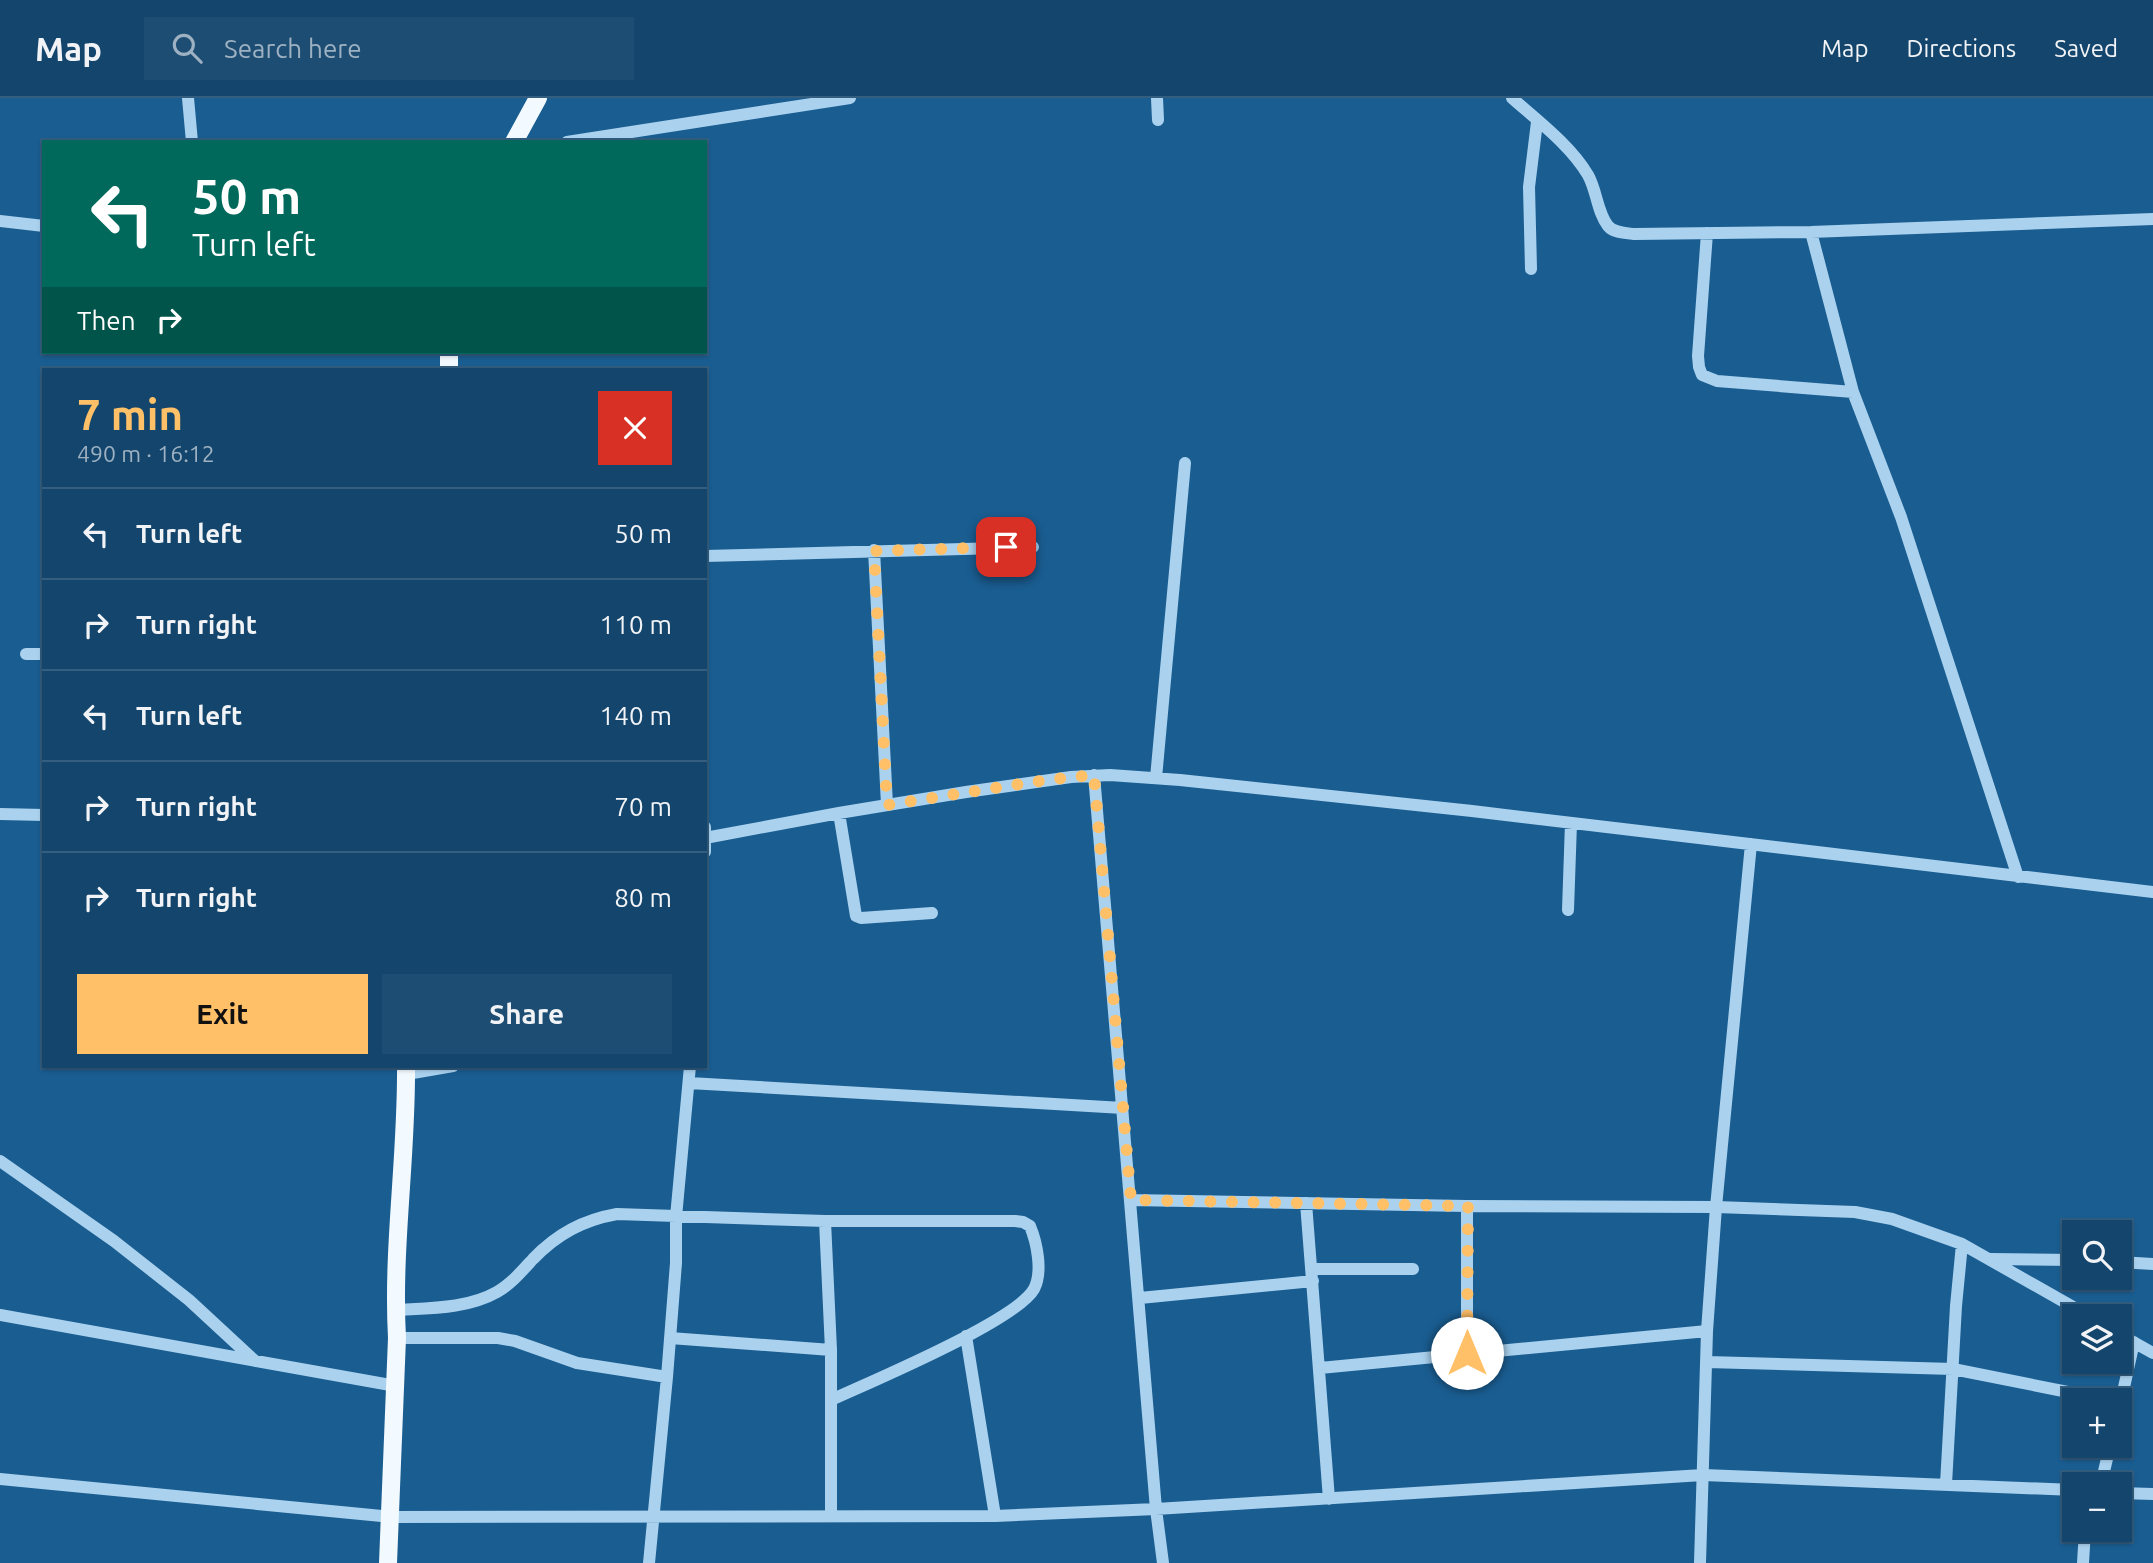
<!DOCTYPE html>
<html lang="en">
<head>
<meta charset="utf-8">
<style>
	:root { --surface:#14466d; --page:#1d4d72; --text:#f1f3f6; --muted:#9db1c2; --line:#335e80; --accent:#ffc068 }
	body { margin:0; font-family:Ubuntu,sans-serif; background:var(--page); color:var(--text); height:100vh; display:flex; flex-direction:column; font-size:26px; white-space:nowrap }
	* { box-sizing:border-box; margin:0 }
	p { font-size:23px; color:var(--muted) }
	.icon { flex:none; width:38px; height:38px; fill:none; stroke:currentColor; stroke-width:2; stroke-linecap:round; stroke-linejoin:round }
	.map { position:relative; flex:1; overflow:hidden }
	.panel { position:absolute; left:42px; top:270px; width:665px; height:700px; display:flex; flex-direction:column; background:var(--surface); border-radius:0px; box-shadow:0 2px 5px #0004,0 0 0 2px var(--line) }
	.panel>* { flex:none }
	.hud { position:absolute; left:42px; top:42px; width:665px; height:214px; border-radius:0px; box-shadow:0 2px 5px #0004,0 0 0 2px var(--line); background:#00695c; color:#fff; overflow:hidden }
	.buttons { position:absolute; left:2062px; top:1122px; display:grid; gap:14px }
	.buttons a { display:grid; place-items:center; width:70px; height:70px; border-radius:0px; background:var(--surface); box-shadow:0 2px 5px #0004,0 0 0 2px var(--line); font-size:35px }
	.pin { position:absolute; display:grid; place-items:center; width:60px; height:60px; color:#fff; margin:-30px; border-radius:14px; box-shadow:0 4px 10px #0006 }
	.me { position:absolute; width:77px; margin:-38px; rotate:0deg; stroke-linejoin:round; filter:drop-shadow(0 0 5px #0008) }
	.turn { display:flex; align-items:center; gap:24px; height:147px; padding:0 35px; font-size:32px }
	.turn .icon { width:91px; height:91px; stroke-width:2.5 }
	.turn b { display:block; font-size:49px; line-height:60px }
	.then { display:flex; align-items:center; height:66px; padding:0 35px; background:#0003; gap:14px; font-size:26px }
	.round { display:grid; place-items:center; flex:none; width:74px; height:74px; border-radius:0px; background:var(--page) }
	.headline { display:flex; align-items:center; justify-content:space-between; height:119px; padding:0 35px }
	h1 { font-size:42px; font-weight:700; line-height:52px; color:var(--accent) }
	.action { display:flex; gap:14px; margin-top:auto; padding:14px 35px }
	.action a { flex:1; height:80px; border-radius:0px; background:var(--accent); color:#111; font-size:28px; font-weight:700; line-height:80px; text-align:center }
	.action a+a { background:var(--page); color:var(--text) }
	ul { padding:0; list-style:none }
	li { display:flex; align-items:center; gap:21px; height:91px; padding:0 35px; border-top:2px solid var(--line) }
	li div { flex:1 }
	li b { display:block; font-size:26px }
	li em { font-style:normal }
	header { display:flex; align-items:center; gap:42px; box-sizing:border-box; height:98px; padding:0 35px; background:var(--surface); border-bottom:2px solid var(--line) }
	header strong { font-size:33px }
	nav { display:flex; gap:38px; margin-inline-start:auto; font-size:24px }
	.search { width:490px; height:63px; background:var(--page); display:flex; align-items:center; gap:18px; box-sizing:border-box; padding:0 24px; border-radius:0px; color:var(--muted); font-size:26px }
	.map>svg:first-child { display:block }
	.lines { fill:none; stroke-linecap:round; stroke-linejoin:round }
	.minor { stroke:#aad2ef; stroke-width:12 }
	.major { stroke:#f2f9ff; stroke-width:18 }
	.route { stroke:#ffc068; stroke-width:12; stroke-dasharray:0 21.6 }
</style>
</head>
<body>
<header>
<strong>Map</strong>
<div class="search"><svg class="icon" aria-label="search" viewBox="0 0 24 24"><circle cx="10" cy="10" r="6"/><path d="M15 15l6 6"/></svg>Search here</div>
<nav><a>Map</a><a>Directions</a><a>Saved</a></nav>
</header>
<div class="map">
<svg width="2153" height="1465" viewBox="0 0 2153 1465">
	<rect width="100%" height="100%" fill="#1a5d91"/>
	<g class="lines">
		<path class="minor" d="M188,0l4,44
			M1157,0l1,22
			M1512,0c26,23 58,47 76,77 9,16 9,37 20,51 6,7 17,7 26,8l177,-2 342,-13
			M567,44l283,-44
			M0,123l44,5
			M1811,134l42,160 48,125 117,360
			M1707,135l-9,123 1,11 3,8 15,6 136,11
			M1531,171l-2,-82 8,-65
			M874,452l13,255
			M705,458l328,-9
			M26,556h18
			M1094,677l62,734 7,54
			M1156,680l29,-315
			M839,715l17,103 5,2 71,-5
			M0,716l44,1
			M705,729v25
			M705,740l134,-25 127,-21 105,-15 39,-2 70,5 292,31 681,81
			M1568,812l3,-87
			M407,976l46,-8
			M689,985l434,25
			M0,1063l114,80 75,59 66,61
			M1131,1102l336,6 249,1 139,5 37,7 70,25 127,72
			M1306,1105l23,296
			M825,1123l6,129
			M1990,1161l84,1
			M2119,1164l34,2
			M1312,1171h101
			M1140,1200l173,-17
			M396,1212c33,-2 71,-1 101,-18 14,-8 25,-21 36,-33 24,-25 50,-39 84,-45l208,7h190l8,1 7,4c7,17 13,46 4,63 -18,32 -164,93 -203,111
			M0,1217l396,71
			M2119,1236l34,19
			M966,1238l29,180
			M397,1240h101l17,3 62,22 90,14
			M670,1240l161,12v166
			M1467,1255v-147
			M1707,1264l246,7 155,31
			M1320,1270l387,-37
			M2119,1312l15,-68
			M0,1381l392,38 603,-1 161,-7 547,-34 371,15
			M1946,1386l10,-178 6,-62
			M2101,1386l9,-38
			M2119,1395l34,1
			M649,1465l18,-186 9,-114v-46l14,-151
			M1700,1465l7,-232 9,-124 35,-363
			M2083,1465l2,-33"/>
		<path class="major" d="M514,44l24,-44
			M449,271v-17
			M388,1465l9,-225c-5,-91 10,-181 9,-272"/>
	</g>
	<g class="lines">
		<path class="route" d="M1006,449l-132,4 13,254 159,-25 48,-5 37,425 337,6 -1,147"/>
	</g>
</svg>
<div class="buttons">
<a><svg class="icon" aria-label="search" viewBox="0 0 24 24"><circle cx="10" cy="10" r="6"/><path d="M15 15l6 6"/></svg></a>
<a><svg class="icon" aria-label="layers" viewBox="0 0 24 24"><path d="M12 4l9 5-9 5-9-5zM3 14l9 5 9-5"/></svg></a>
<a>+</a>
<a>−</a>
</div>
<div class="pin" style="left:1006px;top:449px;background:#d93025"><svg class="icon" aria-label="arrive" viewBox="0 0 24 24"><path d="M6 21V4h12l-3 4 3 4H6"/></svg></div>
<svg class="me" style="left:1467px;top:1255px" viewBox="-20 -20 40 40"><circle r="19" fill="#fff"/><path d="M0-13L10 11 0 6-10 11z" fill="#ffc068"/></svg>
<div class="hud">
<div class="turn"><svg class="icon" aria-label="left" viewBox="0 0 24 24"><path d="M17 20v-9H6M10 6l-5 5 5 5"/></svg><div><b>50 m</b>Turn left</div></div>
<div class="then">Then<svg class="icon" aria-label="right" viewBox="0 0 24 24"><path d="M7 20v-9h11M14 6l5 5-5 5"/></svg></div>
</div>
<section class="panel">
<div class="headline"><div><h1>7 min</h1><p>490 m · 16:12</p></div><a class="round" style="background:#d93025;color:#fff"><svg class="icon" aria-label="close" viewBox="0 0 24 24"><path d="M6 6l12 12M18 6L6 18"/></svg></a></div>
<ul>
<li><svg class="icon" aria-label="left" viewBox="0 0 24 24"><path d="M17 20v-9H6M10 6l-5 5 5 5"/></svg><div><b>Turn left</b></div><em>50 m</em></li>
<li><svg class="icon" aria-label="right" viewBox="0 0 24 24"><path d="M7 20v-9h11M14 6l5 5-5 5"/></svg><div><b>Turn right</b></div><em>110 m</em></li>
<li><svg class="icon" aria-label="left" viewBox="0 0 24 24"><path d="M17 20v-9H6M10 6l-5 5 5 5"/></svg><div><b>Turn left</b></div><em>140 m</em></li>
<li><svg class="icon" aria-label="right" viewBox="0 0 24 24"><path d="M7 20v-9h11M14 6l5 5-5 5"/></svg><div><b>Turn right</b></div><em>70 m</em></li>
<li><svg class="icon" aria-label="right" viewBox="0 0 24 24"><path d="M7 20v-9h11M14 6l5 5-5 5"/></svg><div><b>Turn right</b></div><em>80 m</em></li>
</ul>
<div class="action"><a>Exit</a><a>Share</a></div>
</section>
</div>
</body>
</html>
